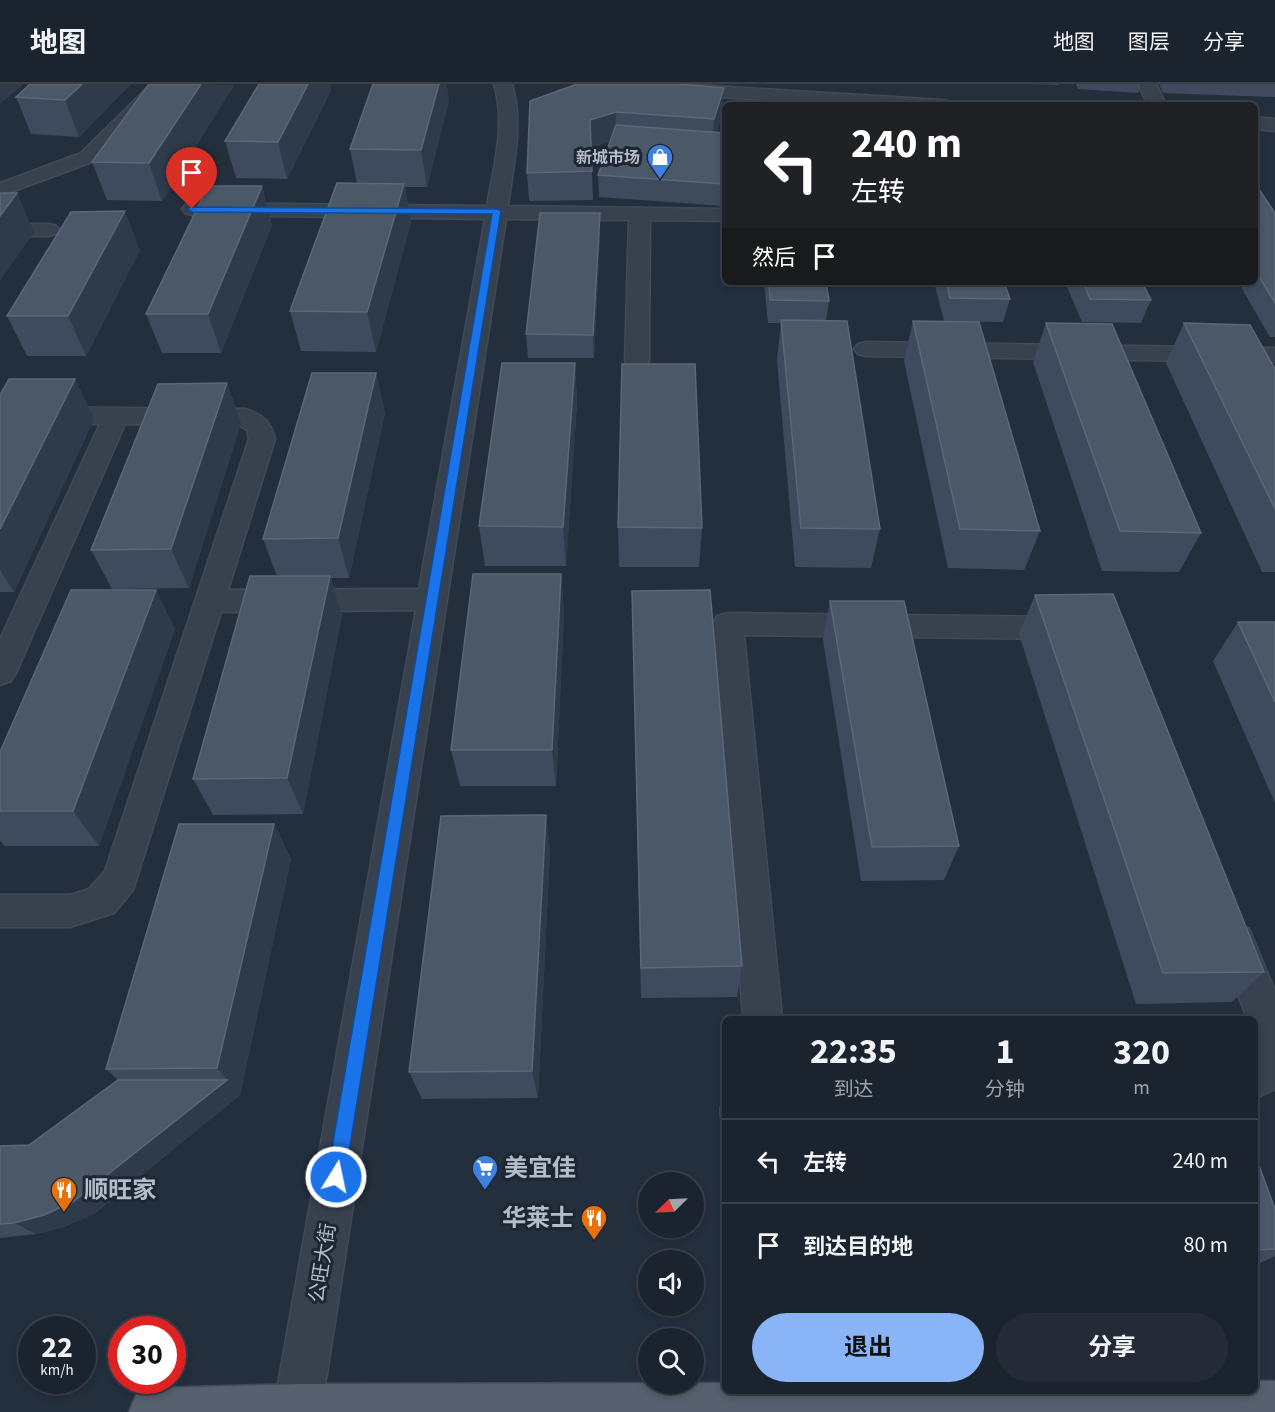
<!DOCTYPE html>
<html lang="zh">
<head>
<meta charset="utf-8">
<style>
	:root { --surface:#1b232e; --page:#242b36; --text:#f1f3f6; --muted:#a0a4aa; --line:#39404a; --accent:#8ab4f8 }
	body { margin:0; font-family:"Source Sans 3","Noto Sans SC",sans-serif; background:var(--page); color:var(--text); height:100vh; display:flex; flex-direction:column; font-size:22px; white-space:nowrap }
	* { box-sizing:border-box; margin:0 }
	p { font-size:20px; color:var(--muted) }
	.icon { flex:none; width:33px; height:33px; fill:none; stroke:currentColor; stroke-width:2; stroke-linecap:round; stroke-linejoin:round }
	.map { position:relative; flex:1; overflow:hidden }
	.panel { position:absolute; left:722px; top:932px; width:536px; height:378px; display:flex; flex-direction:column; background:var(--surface); border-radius:9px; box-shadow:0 3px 9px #0003,0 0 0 2px var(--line) }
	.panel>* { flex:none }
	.top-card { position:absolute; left:722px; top:18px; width:536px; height:183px; border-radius:9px; box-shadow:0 3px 9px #0003,0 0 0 2px var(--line); background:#202124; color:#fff; overflow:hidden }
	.needle { width:39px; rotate:246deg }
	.buttons { position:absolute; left:638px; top:1088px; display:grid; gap:12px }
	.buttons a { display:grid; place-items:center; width:66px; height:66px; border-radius:50%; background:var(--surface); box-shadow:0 3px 9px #0003,0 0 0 2px var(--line); font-size:30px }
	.speed { position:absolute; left:18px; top:1232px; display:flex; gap:12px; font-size:30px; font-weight:700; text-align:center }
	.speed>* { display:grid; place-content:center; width:78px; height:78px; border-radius:50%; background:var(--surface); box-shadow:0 3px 9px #0003,0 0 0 2px var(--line); line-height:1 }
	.speed small { font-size:15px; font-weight:400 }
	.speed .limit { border:9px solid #d22; background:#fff; color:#111 }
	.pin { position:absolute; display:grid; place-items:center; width:51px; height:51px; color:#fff; margin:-62px -26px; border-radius:50% 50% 50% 0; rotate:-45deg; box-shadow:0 0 6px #0007 }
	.pin .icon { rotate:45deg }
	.me { position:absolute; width:66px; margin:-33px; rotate:10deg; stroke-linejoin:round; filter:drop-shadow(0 0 4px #0008) }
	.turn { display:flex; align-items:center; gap:21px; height:126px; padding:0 30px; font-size:27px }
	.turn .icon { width:78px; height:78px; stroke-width:2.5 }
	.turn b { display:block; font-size:42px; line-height:51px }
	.then { display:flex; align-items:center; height:57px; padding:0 30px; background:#0003; gap:12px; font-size:22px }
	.eta { display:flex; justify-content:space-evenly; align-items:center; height:102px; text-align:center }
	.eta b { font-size:36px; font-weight:700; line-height:42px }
	.primary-button { display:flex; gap:12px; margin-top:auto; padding:12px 30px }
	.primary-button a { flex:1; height:69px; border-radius:36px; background:var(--accent); color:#111; font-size:24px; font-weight:700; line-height:69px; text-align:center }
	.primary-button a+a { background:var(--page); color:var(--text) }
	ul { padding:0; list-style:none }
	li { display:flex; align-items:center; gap:18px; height:84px; padding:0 30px; border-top:2px solid var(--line) }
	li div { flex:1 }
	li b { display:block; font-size:22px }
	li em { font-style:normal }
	header { display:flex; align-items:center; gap:36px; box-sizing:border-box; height:84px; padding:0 30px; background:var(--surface); border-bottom:2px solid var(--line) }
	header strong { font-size:28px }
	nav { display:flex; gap:33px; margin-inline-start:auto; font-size:21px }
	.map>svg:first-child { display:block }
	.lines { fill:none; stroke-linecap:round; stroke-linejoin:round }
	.minor-casing { stroke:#414a57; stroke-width:3 }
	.major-casing { stroke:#414a57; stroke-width:3 }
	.minor { fill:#38414e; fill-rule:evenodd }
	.major { fill:#56606e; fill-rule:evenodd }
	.wall { fill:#3f4b5c }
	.shaded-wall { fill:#2f3b4b }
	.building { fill:#4b5868; stroke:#5c6777; stroke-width:1.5 }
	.route { fill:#1a73e8; stroke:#114b97; stroke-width:1.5 }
	.labels { text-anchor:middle; stroke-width:6; stroke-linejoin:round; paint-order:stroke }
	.far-poi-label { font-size:16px; font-weight:bold; fill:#b4bcc9; stroke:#1d2633; text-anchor:end }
	.street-label { font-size:20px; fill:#b4bcc9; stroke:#1d2633 }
	.near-poi-label { font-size:24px; font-weight:bold; fill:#b4bcc9; stroke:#1d2633; text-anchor:start }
</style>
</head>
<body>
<header>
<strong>地图</strong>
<nav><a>地图</a><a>图层</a><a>分享</a></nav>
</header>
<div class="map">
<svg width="1275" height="1328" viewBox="0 0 1275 1328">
	<rect width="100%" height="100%" fill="#242f3e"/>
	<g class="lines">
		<g class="minor-casing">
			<path id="minor" d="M151,0h19l-75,77 -95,35v-13l81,-30z
				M494,0h18c12,40 1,81 -4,122l216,3v12l-74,-1 -1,141 -3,5 -9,2 -9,-2 -3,-5 4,-141 -123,-1 -185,1193h-48l143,-802 -195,2 -88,278 -19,23 -44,14h-70v-32h70l19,-6 16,-18 144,-432 -2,-9 -8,-5 -114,-1 -109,249 -5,8 -11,4v-46l100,-215 -100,-1v-16l245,2c18,5 26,13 30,30l-47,151 191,-1 66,-370 -293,-4 -7,-2 -3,-4 3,-4 7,-2 295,3c7,-41 19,-82 7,-122z
				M581,0h99l262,16 6,1 3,4h-100l-261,-16 -6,-1z
				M1138,0h18l10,21h-18z
				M1254,33l21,2v12l-21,-2z
				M0,140h49l7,2 4,4 -4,4 -7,2h-49z
				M866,258l409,6v14l-409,-6 -8,-2 -4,-5 4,-5z
				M728,529l338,4 11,3 4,8 -4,8 -11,3 -322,-4 38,383h-39l-30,-394 4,-8z
				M1236,840l13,5 26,62v98l-21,10v-43l4,-11 -4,-9v-18h-7l-30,-77 6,-12z"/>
		</g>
		<g class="major-casing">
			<path id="major" d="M1254,1297h21v31h-1146l7,-17 17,-7 144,-4 427,-1v7h530z"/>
		</g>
		<use href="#minor" class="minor"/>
		<use href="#major" class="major"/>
	</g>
	<path class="wall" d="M30,0h101l-52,53 -48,-3 -15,-37z
		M259,0h71l1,6 -44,89 -51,-1 -11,-37z
		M1031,0h27v1z
		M1076,0h65l-3,9 -60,-4z
		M1159,0h116v13l-112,-4z
		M234,1l-72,116 -55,-1 -15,-38z
		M724,4l-2,27 -5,17 7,1v73l-125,-9 -1,-22 12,-34 -19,7 2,52 -64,1 -2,-28 3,-72z
		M449,16l-22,87h-22l6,35 -35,130 -75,-1 -11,-40 67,-128 -7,-34z
		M1254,98l21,31v124h-5l-32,-55h16z
		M262,102l10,39 -51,128h-59l-16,-39z
		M600,129v23l-6,122h-66l-2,-24z
		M140,166l-54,106h-59l-20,-40z
		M764,198h62l3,19 -3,20 54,208 -9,39 -76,-1 -18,-207 4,-37h-13z
		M934,198h70l6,17 -7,23 -59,-1z
		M1065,198h77l9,18 -10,23 -59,-1z
		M913,237l127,210 -16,39 -76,-2 -44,-207z
		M1046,239l155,210 -22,39 -77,-1 -69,-209z
		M1184,239l91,46v203h-13l-96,-209z
		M575,279l2,40 -11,163h-81l-6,-40z
		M376,289l9,40 -36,165h-18l11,37 -39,199 -90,1 -20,-36 84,-203 -14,-37z
		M75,295l19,40 -80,173h-14v-197z
		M227,299l14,40 -52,165 -77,1 -21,-39z
		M618,443l84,1 -3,39h-80z
		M561,490l3,39 -8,173h-96l-9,-36z
		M632,507l110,375 -5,31 -96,1z
		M1035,511l229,377 -32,30 -96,2 -117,-370z
		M830,517l129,245 -15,34 -83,1 -38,-241z
		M1238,538h37v181l-62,-142z
		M175,545l-76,217h-94l-5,-5v-89z
		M274,740l17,35 -51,236 -146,119 -30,13 -28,7 -36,4v-92l29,-1 89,-65 -12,-11z
		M550,766l-12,248 -116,1 -13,-27z
		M724,999v97l-5,-71z
		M1254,1068l21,57v47l-21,10z"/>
	<path class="shaded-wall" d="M0,0h24l-24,20z
		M82,0h49l-52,53 -14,-37z
		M201,0l33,1 -72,116 -13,-38z
		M308,0h22l1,6 -44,89 -9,-37z
		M439,0h8l2,16 -22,87 -6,-37z
		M724,4l-2,27 -10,32 2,-28z
		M616,28v27l-25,9 -1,-28z
		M404,100l7,38 -35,130 -9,-40z
		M262,102l10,39 -51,128 -13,-39z
		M17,109l17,39 -34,49v-65z
		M125,127l15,39 -54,106 -18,-40z
		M600,129v23l-6,122 -1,-23z
		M575,279l2,40 -11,163 -3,-39z
		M376,289l9,40 -36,165 -11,-40z
		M75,295l19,40 -80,173 -14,-22v-41z
		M227,299l14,40 -52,165 -18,-39z
		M561,490l3,39 -8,173 -4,-36z
		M330,492l12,39 -39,199 -16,-36z
		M156,506l19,39 -76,217 -26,-35z
		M546,731l4,35 -12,248 -6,-27z
		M274,740l17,35 -51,236 -23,-27z
		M227,996l13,15 -146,119 -30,13 -28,7 -22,-11z"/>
	<path class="building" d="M30,0h52l-17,16 -49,-3z
		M149,0h52l-52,79 -57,-1z
		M259,0h49l-30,58 -53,-1z
		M373,0h66l-18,66 -71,-1z
		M577,0h100l47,4 -10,31 -98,-7 -26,8 2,51 -65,2 3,-72z
		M616,41l108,8v51l-126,-9z
		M1254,98l21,31v90l-21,-35z
		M337,99l67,1 -37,128 -77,-1z
		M208,102h54l-54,128h-62z
		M0,109h17l-17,23z
		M125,127l-57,105h-61l64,-104z
		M540,129h60l-7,122 -67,-1z
		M769,198h57l3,19 -59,-1z
		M946,198h58l6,17 -60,-1z
		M1083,198h59l9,18 -61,-1z
		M781,236l66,1 33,208 -79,-1z
		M913,237l66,1 61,209 -80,-2z
		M1046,239l66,1 89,209 -81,-2z
		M1184,239l66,2 25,44v140z
		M502,279h73l-12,164 -84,-1z
		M622,280h73l7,164 -84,-1z
		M312,289h64l-38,165 -75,1z
		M9,295h66l-75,150v-134z
		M227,299l-56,166 -80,1 67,-166z
		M473,490h88l-9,176h-101z
		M250,492h80l-43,202 -94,1z
		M71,506h85l-83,221h-73v-59z
		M710,506l32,376 -101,2 -9,-377z
		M1113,510l151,378 -101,1 -128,-378z
		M830,517h74l55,245 -87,1z
		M1238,538h37v80z
		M546,731l-14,256 -123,1 32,-256z
		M179,740h95l-57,244 -111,1z
		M118,996h109l-153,121 -30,14 -30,8 -14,1v-78l29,-1z
		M1254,1068l21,57v40l-21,1z"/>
	<path class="route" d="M189,123l308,2 4,2 -156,966 -3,6 -6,3 -7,-3 -2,-6 165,-963 -300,-2 -4,-3z"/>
	<defs>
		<g id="shop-pin" transform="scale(1.35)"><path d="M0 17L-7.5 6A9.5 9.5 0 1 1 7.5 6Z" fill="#3f7fe0" stroke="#1d2633"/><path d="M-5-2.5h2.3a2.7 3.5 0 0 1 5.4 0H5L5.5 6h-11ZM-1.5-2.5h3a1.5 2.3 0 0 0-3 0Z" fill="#fff"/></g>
		<g id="supermarket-pin" transform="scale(1.35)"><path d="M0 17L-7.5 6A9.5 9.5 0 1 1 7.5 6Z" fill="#3f7fe0" stroke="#1d2633"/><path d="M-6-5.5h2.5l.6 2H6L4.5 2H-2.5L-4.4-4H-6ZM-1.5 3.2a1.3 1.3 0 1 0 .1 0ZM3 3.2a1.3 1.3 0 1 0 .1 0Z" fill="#fff"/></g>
		<g id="restaurant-pin" transform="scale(1.35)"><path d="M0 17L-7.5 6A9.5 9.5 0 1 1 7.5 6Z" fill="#e8710a" stroke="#1d2633"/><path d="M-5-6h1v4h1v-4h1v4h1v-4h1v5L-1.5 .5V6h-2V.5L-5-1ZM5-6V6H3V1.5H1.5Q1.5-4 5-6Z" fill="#fff"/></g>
	</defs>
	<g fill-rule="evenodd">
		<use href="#shop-pin" x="660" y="73"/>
		<use href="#supermarket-pin" x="485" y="1084"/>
		<use href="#restaurant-pin" x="64" y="1106"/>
		<use href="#restaurant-pin" x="594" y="1134"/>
	</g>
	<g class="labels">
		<g class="far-poi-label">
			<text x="640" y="79">新城市场</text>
		</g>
		<g class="street-label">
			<text transform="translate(322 1179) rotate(-81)" y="7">公旺大街</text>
		</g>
		<g class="near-poi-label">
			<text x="504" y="1092">美宜佳</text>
			<text x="84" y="1114">顺旺家</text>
			<text x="574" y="1142" text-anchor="end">华莱士</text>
		</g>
	</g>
</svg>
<div class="buttons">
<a><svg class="needle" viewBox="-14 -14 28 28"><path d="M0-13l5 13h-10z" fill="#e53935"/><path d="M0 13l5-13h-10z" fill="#a0a4aa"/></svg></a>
<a><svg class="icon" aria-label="sound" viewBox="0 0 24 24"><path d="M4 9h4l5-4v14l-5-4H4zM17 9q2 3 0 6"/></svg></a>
<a><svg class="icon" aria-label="search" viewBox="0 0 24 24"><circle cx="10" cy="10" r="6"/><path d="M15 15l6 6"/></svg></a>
</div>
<div class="speed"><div>22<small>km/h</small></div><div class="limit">30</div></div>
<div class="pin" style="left:192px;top:125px;background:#d93025"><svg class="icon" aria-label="arrive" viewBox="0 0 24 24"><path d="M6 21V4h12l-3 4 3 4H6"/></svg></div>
<svg class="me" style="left:336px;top:1093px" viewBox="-20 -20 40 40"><circle r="17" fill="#1a73e8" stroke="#fff" stroke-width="3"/><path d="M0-11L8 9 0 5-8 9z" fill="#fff"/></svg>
<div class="top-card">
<div class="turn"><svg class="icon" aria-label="left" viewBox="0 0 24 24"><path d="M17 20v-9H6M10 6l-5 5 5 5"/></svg><div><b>240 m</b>左转</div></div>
<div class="then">然后<svg class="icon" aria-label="arrive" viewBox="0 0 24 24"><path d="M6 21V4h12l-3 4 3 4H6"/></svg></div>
</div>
<section class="panel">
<div class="eta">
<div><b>22:35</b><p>到达</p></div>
<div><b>1</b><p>分钟</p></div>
<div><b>320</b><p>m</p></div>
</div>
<ul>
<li><svg class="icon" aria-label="left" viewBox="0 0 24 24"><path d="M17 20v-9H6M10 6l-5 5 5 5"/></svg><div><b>左转</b></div><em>240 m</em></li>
<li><svg class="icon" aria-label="arrive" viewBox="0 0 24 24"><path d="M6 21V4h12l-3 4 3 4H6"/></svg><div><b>到达目的地</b></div><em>80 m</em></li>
</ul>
<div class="primary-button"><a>退出</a><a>分享</a></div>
</section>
</div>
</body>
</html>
